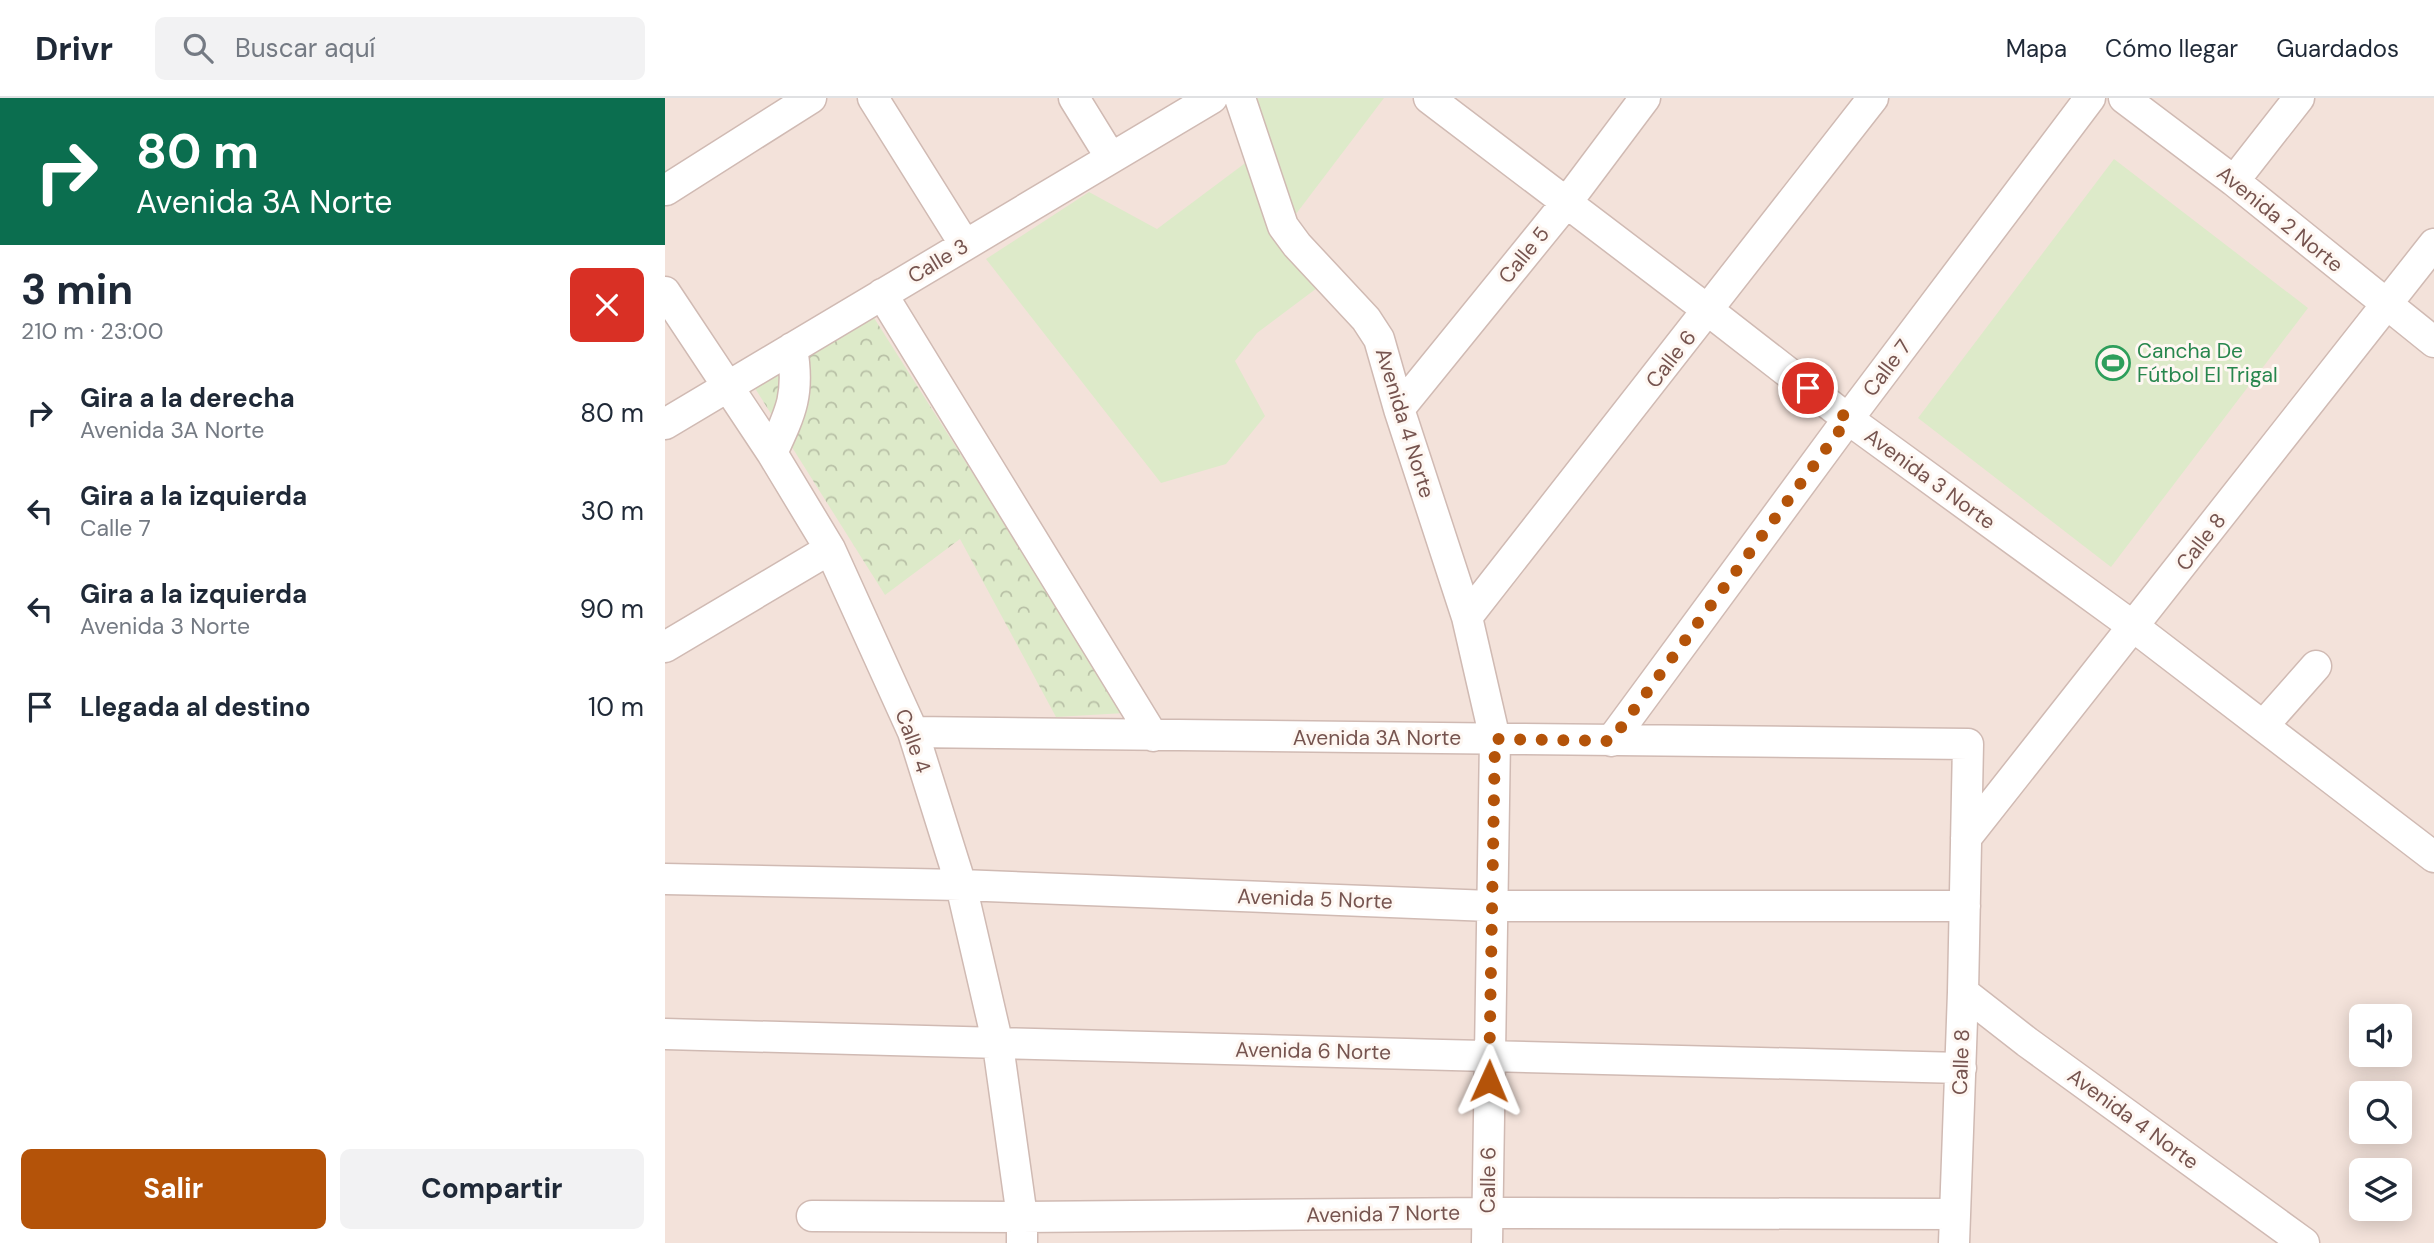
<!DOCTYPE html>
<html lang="es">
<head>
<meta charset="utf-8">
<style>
	:root { --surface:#fff; --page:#f2f2f3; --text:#1f2937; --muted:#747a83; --line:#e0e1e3; --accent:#b45309 }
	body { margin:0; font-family:"DM Sans",sans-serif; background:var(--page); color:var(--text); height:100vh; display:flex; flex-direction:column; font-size:26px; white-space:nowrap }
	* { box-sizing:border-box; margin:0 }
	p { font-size:23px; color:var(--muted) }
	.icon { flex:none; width:38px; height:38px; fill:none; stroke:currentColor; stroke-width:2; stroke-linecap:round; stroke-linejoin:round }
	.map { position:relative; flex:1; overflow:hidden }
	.drawer { display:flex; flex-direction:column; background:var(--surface); width:665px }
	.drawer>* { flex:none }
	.banner { background:#0b6e4f; color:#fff; overflow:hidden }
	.tools { position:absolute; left:1684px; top:906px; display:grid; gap:14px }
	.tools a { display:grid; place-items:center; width:63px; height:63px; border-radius:10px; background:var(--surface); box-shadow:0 4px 18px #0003; font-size:35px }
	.pin { position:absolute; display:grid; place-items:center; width:60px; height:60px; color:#fff; margin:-30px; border:4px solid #fff; border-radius:50%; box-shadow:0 2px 7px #0007 }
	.me { position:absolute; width:77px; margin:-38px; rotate:1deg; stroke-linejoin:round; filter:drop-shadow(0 0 5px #0008) }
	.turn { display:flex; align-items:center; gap:24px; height:147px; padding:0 21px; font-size:32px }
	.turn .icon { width:91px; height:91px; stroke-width:2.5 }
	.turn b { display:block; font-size:49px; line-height:60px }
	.round { display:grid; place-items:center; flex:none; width:74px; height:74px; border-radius:10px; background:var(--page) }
	.summary { display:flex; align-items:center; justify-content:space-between; height:119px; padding:0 21px }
	h1 { font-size:42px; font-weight:700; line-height:52px }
	.primary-button { display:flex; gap:14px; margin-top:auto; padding:14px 21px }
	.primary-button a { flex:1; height:80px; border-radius:10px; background:var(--accent); color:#fff; font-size:28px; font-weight:700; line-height:80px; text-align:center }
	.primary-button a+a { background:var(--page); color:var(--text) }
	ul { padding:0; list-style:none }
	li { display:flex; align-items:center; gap:21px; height:98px; padding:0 21px }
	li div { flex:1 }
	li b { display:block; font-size:26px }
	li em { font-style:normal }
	header { display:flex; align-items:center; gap:42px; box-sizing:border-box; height:98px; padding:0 35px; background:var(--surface); border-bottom:2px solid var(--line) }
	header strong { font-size:33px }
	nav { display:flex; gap:38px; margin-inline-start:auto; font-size:24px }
	.search { width:490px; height:63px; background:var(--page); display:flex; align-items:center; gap:18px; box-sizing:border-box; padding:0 24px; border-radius:10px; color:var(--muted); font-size:26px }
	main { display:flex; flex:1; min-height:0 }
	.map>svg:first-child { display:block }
	.residential { fill:#f3e2da; fill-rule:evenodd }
	.grass { fill:#ddeac9 }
	.park { fill:url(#park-crowns) }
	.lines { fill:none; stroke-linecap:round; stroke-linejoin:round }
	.minor-casing { stroke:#d0bab3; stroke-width:33 }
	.minor { stroke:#fff; stroke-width:30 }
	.route { stroke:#b45309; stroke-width:12; stroke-dasharray:0 21.6 }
	.labels { text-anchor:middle; stroke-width:6; stroke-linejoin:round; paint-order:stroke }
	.street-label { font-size:21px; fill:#76544f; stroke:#fef7f2 }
	.leisure-label { font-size:21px; fill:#27864d; stroke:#fef7f2; text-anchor:start }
</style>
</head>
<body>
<header>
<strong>Drivr</strong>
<div class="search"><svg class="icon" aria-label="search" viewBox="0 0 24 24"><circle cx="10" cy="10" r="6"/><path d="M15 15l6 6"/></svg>Buscar aquí</div>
<nav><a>Mapa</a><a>Cómo llegar</a><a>Guardados</a></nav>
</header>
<main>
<section class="drawer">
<div class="banner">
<div class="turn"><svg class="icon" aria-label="right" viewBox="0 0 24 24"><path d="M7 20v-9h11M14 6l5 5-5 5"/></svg><div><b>80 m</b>Avenida 3A Norte</div></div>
</div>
<div class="summary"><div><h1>3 min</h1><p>210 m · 23:00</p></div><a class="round" style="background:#d93025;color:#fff"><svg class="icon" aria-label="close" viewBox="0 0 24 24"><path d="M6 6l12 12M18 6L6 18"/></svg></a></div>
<ul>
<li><svg class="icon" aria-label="right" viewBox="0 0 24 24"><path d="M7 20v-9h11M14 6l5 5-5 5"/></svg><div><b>Gira a la derecha</b><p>Avenida 3A Norte</p></div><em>80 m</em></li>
<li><svg class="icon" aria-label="left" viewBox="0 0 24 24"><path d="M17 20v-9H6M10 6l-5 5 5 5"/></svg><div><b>Gira a la izquierda</b><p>Calle 7</p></div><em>30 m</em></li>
<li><svg class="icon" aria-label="left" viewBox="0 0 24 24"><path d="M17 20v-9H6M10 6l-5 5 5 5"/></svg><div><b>Gira a la izquierda</b><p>Avenida 3 Norte</p></div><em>90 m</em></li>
<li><svg class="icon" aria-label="arrive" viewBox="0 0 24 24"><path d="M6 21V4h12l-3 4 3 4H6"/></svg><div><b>Llegada al destino</b></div><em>10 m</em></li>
</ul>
<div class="primary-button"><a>Salir</a><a>Compartir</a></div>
</section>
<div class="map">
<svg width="1769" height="1145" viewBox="0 0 1769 1145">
	<defs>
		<pattern id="park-crowns" width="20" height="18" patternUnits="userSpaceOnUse" patternTransform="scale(1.75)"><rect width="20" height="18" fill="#ddeac9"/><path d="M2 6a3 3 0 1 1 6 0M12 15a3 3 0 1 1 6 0" fill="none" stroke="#b8c0a6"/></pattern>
	</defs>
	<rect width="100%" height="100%" fill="#fcf2eb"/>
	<path class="residential" d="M0,0h1769v1145h-1769zM1696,919h38v38h-38zM1696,996h38v38h-38zM1696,1073h38v38h-38z"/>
	<path class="grass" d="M572,0h147l-107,141 44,46 -64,48 -22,28 30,55 -39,48 -65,19 -175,-224 103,-67 68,37 103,-77z
		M1449,61l194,149 -197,259 -193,-149z"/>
	<path class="park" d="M197,201l263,414 -69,4 -96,-178 -75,56 -139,-221z"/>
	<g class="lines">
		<g class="minor-casing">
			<path id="minor" d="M208,0l92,147
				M409,0l37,60
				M575,0l43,128 14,19 69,74 13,20 20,70 68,208 28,122 -8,504
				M764,0l280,213 139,108 286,208 300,230
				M1459,0l110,83 200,161
				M1569,83l65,-83
				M1,92l145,-92
				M0,194l107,161 58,96 83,183 48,153 37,160 24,172v26
				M217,196l271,442
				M734,311l168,-207 78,-104
				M0,326l547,-326
				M107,355c19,-41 28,-59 20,-105
				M802,519l406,-519
				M0,549l165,-98
				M1598,628l53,-60
				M248,634l1055,12 -5,248 -9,251
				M946,643l237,-322 242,-321
				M1301,740l468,-594
				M0,781l296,6 529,21h475
				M1298,894l64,50 277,201
				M0,936c432,14 864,22 1296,34
				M147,1118l210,1 465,-4 467,1"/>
		</g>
		<use href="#minor" class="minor"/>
	</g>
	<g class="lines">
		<path class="route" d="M824,983l6,-342 116,2 237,-322 -40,-31"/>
	</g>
	<defs>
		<g id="stadium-ring" transform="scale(1.75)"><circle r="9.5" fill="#fef7f2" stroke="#2e9e5b" stroke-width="1.5"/><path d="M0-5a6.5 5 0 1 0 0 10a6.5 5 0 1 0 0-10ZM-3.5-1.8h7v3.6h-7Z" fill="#2e9e5b"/></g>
	</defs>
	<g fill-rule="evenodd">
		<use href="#stadium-ring" x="1448" y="265"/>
	</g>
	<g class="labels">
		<g class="street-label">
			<text transform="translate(1615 121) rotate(39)" y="7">Avenida 2 Norte</text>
			<text transform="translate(859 157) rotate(-51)" y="7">Calle 5</text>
			<text transform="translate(273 163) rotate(-31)" y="7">Calle 3</text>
			<text transform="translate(1006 261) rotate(-52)" y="7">Calle 6</text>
			<text transform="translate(1222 270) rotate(-53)" y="7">Calle 7</text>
			<text transform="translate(740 325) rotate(73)" y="7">Avenida 4 Norte</text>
			<text transform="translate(1265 381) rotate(36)" y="7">Avenida 3 Norte</text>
			<text transform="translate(1536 444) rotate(-52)" y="7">Calle 8</text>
			<text x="712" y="647">Avenida 3A Norte</text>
			<text transform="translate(248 643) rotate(70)" y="7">Calle 4</text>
			<text transform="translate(650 801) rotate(2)" y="7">Avenida 5 Norte</text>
			<text transform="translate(648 953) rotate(1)" y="7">Avenida 6 Norte</text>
			<text transform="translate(1296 964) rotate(-88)" y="7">Calle 8</text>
			<text transform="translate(1468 1021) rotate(36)" y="7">Avenida 4 Norte</text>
			<text transform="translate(823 1082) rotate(-89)" y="7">Calle 6</text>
			<text transform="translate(718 1116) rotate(-1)" y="7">Avenida 7 Norte</text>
		</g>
		<g class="leisure-label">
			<text x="1472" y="260">Cancha De<tspan x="1472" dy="24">Fútbol El Trigal</tspan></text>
		</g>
	</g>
</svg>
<div class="tools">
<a><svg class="icon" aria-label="sound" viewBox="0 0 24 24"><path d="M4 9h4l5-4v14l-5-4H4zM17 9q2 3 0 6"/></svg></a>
<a><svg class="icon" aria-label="search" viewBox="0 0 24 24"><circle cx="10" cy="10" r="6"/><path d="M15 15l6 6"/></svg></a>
<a><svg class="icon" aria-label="layers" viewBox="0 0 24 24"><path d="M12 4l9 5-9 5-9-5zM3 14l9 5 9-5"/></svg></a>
</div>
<div class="pin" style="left:1143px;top:290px;background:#d93025"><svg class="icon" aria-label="arrive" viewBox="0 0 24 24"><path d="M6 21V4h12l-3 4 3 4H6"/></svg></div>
<svg class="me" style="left:824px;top:983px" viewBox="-20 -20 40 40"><path d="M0-17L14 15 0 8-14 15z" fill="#b45309" stroke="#fff" stroke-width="4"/></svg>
</div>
</main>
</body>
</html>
